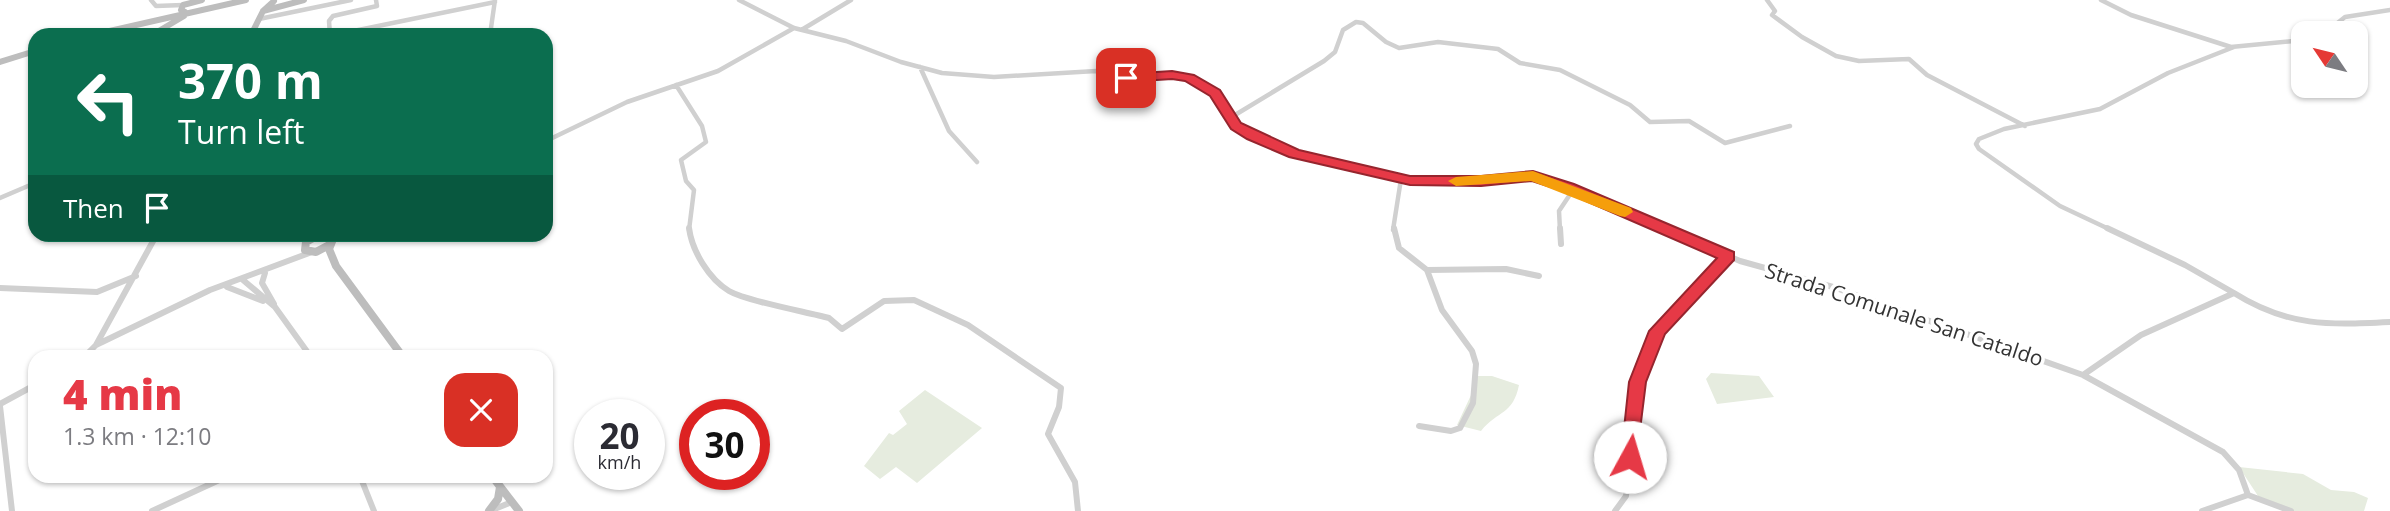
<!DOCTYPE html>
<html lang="en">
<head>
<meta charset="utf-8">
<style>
	:root { --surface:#fff; --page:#f2f2f3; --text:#2b2b33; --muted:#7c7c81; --accent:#e63946 }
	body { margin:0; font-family:"Open Sans",sans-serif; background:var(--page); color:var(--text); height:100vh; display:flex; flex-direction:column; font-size:26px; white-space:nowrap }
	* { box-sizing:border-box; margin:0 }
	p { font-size:23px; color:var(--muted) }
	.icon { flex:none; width:38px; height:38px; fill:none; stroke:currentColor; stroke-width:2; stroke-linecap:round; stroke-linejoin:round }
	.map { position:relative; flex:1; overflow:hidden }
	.drawer { position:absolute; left:28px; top:350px; width:525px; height:133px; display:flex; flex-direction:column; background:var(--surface); border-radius:21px; box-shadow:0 2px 5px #0004 }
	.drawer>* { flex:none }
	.guide { position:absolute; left:28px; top:28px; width:525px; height:214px; border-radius:21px; box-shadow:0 2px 5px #0004; background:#0b6e4f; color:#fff; overflow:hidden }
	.needle { width:46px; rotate:305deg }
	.controls { position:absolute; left:2291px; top:21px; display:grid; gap:14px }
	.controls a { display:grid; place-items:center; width:77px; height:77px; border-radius:14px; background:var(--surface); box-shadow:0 2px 5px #0004; font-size:35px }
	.speed { position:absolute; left:574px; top:399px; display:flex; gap:14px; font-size:35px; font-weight:700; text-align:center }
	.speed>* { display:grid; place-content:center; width:91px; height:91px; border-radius:50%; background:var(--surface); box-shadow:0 2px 5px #0004; line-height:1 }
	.speed small { font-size:18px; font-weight:400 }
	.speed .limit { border:10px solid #d22; background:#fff; color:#111 }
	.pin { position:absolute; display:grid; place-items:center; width:60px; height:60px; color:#fff; margin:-30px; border-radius:14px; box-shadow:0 4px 10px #0006 }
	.me { position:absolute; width:77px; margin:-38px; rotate:6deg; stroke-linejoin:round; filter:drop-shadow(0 0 5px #0008) }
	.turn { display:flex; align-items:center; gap:24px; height:147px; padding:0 35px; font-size:32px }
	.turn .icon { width:91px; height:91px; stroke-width:2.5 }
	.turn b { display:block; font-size:49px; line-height:60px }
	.then { display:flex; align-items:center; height:66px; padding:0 35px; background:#0003; gap:14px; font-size:26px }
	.round { display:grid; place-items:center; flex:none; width:74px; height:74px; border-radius:21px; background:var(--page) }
	.summary { display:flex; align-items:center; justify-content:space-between; height:119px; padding:0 35px }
	h1 { font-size:42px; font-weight:800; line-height:52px; color:var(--accent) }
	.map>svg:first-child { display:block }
	.green { fill:#e6ecdf }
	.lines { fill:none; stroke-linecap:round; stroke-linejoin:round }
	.street-far1 { stroke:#d0d0d0; stroke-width:4.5 }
	.street { stroke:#d0d0d0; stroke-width:6 }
	.secondary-far1 { stroke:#bdbdbd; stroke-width:6 }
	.secondary { stroke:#bdbdbd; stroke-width:8 }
	.route { fill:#e63946; stroke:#96252e; stroke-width:2 }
	.slow { fill:#f59e0b }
	.labels { text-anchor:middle; stroke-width:7; stroke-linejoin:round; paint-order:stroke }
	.street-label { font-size:21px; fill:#333; stroke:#fff }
</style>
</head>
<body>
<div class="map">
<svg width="2390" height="511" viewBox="0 0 2390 511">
	<rect width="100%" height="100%" fill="#fff"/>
	<path class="green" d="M1711,373l48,3 15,21 -57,7 -11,-25z
		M1475,376h17l27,9c-6,30 -21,25 -38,46l-24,-6 15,-32z
		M925,390l57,38 -65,55 -21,-16 -16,12 -16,-13 25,-33 4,2 14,-11 -8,-13z
		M2239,467l64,7 28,16 23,2 14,6 -4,13h-72l-34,-15z"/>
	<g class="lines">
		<path class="street-far1" d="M151,0l5,6 27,-1
			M739,0l55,28 52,13 55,21 41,11 52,4 102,-6 35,7 41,-3 17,3 26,15 21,33 58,28 107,25 80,2 52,-5 135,54
			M1767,0l8,11 -3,4 30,22 34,19 23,5 50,-2 18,16 98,51
			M2101,0l30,15 100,32 72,-7
			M259,19l92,-19
			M803,29l48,-29
			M2325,33l20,-16 45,-7
			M330,35l-1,-14 4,-5 44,-10 -1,-6
			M334,35l161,-33
			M490,35l5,-35
			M920,67l29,64 28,31
			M676,85l26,41 4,16 -25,18 5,21 8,9 -5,40
			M1230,118l94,-57 11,-9 8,-22 13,-8 7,1 23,19 13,6 39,-6 60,7 22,14 40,7 70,35 20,17 39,-1 36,22 65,-17
			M546,141l81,-39 91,-31 76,-43
			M0,198l35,-15
			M1393,230l8,-51
			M1560,230l-1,-19 14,-21
			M2111,230l-51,-24 -81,-57 -3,-5 3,-5 25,-10 96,-20 68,-36 66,-26"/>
		<path class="street" d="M689,228c3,23 20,51 40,63 17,10 78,21 100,27l13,11 42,-28 30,-1 54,25 93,63 -2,19 -11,27 27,48 3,29
			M1394,228l5,20 28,22 15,40 30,41 4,13 -3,39 -13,25 -9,3 -32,-5
			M1560,228l1,16
			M1663,228l77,33 93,26 250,88 140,77 16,18 9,25 -46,16
			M2107,228l78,37 49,28
			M1427,270l79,-1 33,7
			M265,273l-3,10 12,21
			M243,280l32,27 36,50
			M227,287l36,14
			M0,288l97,4 39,-16
			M96,345l61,-111
			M84,357l12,-12 114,-55 102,-38
			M2083,375l58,-40 93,-42c54,34 95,32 156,29
			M0,404l35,-19
			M0,406l12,105
			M360,476l14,35
			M2248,495l43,16
			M492,510l20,-8
			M152,511l76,-35
			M1615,511l11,-15 12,-114 19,-51 71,-75"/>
		<path class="secondary-far1" d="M263,11l41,-11
			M185,12l-4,-2 2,-5 19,-5
			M92,35l154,-35
			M152,35l32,-19
			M251,35l12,-24 11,-10
			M0,62l35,-11"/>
		<path class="secondary" d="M320,234l-14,8 -1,8 11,2 15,-8
			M330,234l3,5 -4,10 7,17 67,91
			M492,476l27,35
			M489,511l9,-12 2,-12"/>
	</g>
	<path class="route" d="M1172,71l22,4 26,15 21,33 58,27 111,26h71l52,-5 41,13 160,68v8l-69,74 -19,48 -10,80h-13l-2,-5 8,-75 20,-51 68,-73 -154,-67 -31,-10 -51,5 -71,-1 -121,-28 -42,-18 -16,-10 -21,-33 -25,-15 -13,-2 -46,3 -7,-4 7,-4z"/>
	<path class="slow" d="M1533,171l98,37 2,4 -8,5 -5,-1 -89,-35 -75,5 -8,-5 8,-4z"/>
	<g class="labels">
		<g class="street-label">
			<text transform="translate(1904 315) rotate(18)" y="7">Strada Comunale San Cataldo</text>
		</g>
	</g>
</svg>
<div class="controls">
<a><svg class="needle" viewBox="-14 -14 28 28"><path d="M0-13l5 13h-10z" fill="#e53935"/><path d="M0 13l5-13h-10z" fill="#7c7c81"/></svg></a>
</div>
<div class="speed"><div>20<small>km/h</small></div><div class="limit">30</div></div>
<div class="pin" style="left:1126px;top:78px;background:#d93025"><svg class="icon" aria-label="arrive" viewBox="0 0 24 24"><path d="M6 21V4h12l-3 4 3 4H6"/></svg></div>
<svg class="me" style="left:1630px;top:457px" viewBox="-20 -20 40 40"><circle r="19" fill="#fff"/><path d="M0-13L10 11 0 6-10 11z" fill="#e63946"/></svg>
<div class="guide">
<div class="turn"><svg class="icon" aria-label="left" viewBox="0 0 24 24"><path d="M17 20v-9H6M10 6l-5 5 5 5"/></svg><div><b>370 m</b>Turn left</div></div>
<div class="then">Then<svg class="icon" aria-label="arrive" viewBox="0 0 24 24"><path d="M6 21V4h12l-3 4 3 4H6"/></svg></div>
</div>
<section class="drawer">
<div class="summary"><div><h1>4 min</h1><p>1.3 km · 12:10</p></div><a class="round" style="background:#d93025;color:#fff"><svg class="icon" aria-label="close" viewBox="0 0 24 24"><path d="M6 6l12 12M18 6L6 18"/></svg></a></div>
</section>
</div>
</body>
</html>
